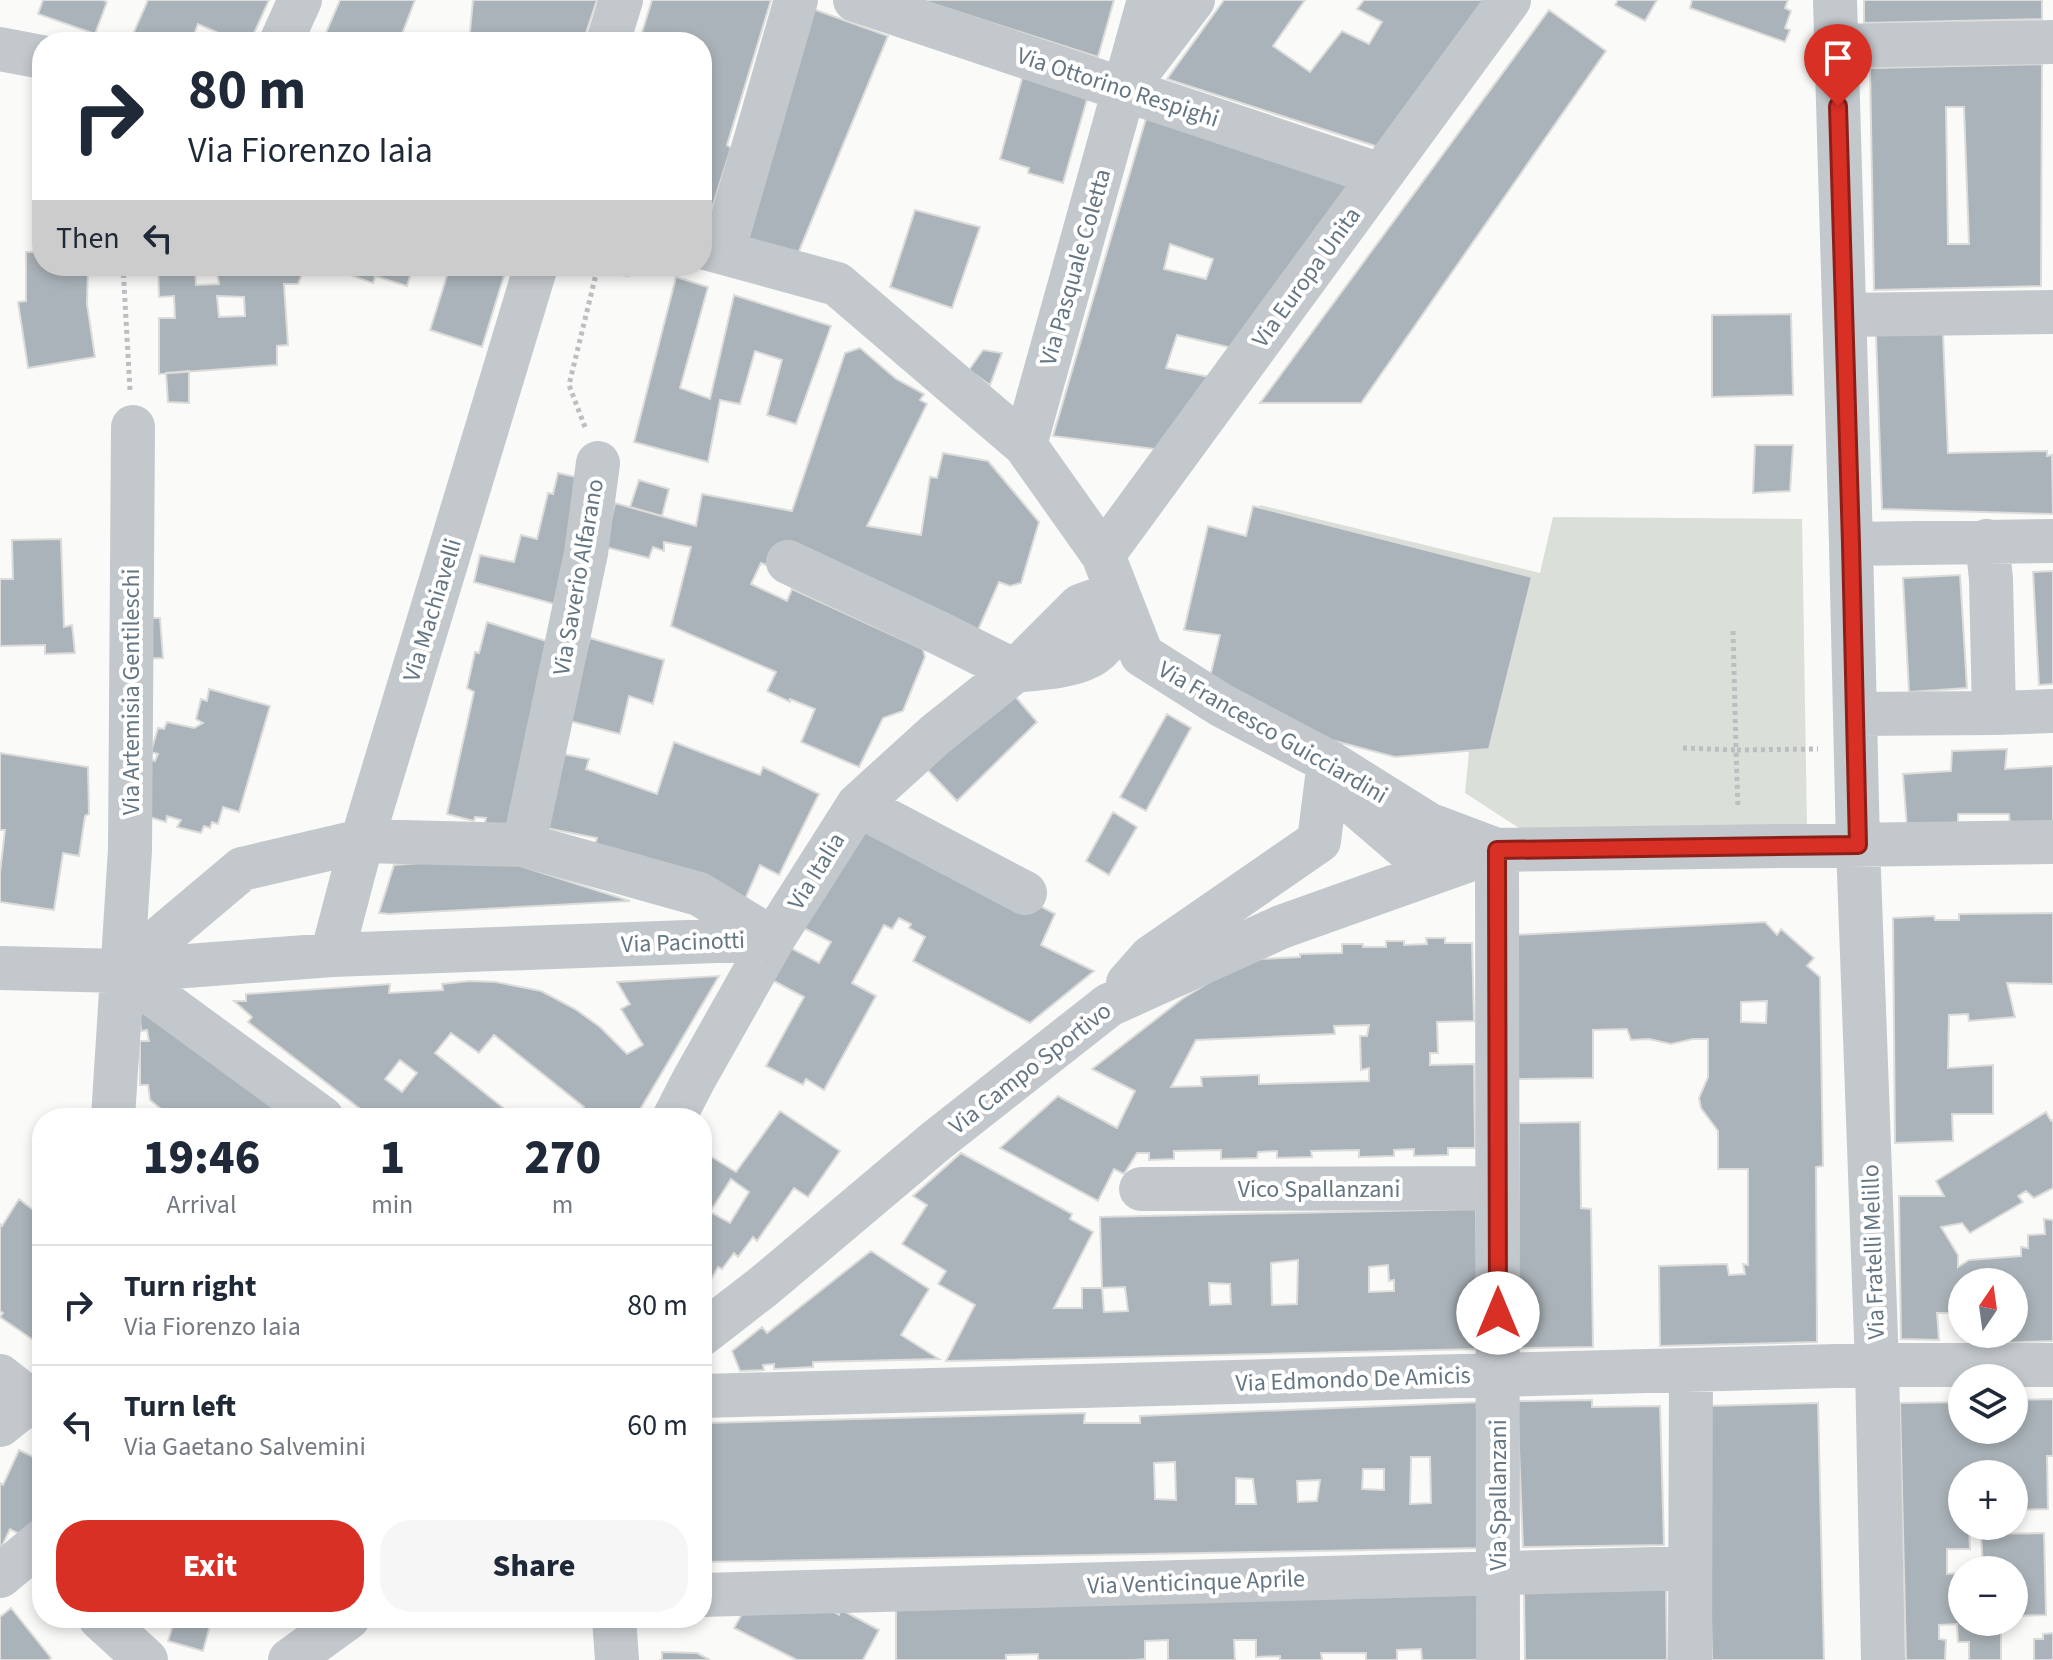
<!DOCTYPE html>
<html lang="en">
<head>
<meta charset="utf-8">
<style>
	:root { --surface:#fff; --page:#f6f6f7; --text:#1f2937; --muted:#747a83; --line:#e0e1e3; --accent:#d93025 }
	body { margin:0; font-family:"Source Sans 3",sans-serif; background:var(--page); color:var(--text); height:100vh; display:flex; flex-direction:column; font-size:30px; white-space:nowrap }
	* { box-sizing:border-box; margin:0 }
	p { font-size:26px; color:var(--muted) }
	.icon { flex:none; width:44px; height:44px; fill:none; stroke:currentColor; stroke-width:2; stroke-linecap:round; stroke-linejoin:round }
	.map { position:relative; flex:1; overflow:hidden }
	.details { position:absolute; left:32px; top:1108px; width:680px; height:520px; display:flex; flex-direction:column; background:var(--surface); border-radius:32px; box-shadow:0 4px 12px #0003 }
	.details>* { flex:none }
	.guide { position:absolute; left:32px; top:32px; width:680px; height:244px; border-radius:32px; box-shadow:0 4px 12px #0003; background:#fff; color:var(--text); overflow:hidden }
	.needle { width:52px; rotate:13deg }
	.tools { position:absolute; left:1948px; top:1268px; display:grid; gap:16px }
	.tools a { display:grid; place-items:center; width:80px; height:80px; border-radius:50%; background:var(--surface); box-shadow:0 4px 12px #0003; font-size:40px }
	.pin { position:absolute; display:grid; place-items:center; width:68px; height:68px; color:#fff; margin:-82px -34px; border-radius:50% 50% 50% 0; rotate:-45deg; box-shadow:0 0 8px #0007 }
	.pin .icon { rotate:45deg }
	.me { position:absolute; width:88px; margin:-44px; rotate:0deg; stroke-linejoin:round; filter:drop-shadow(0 0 6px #0008) }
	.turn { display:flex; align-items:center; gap:28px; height:168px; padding:0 24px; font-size:36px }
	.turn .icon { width:104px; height:104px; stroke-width:2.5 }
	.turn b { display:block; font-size:56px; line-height:68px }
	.then { display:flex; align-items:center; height:76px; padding:0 24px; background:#0003; gap:16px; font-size:30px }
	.eta { display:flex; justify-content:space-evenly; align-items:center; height:136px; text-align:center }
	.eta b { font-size:48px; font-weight:800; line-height:56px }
	.cta { display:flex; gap:16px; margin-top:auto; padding:16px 24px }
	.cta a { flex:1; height:92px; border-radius:32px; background:var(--accent); color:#fff; font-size:32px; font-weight:800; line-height:92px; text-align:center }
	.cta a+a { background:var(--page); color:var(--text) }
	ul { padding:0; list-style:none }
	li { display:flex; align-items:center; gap:24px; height:120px; padding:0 24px; border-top:2px solid var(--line) }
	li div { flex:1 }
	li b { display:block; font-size:30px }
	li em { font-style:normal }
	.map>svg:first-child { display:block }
	.green { fill:#dadfd7 }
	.building { fill:#aab3b9; stroke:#dcdcda; stroke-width:2; fill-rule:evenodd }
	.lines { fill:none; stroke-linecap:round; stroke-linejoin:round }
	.path { stroke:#bbbfc2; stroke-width:5; stroke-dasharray:4 4; stroke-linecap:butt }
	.minor { stroke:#c3c8cc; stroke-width:44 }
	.route-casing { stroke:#8d1f18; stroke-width:20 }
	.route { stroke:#d93025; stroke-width:14 }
	.labels { text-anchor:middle; stroke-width:8; stroke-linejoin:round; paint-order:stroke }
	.street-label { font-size:24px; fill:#657683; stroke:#fff }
</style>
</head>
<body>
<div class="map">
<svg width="2053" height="1660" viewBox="0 0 2053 1660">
	<rect width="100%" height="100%" fill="#fafaf8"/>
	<path class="green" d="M1260,505l280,68 13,-56 249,2 5,309 -227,3 -61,-3 -54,-35 4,-41 -101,-6 -152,-69z"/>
	<path class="building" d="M43,0h60l4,2 -12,32 -57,-20z
		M148,0h121l-19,42h-11l-41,-18 -7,18h-39l-19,-8z
		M340,0h75l-16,42h-77z
		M473,0h124l-14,42h-114z
		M652,0h119l-44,145 4,3 -27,85 -2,-1v-190h-63z
		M921,0h193l-16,57z
		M1224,0h81l-32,46 37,26 32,-41 27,13 13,-22 -25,-13 7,-9h136l-109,151 -224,-72z
		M1618,0h39l-12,21 -30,-16z
		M1692,0h96l-3,8 6,3 -6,17 5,2 -5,12 -95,-34z
		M1864,0h178v19l-178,4z
		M813,9l75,27 -91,220 -54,-18z
		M1549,10l57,41 -245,352h-101z
		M2042,64l-1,222 -167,4 -4,-222zM1946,107h18l5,137h-21z
		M1023,75l65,21 -25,87 -35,-10 1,-5 -29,-9z
		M1147,115l212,68 -118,167 -64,-15 -11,33 43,9 -39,74 -117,-15zM1170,244l43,15 -7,20 -42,-10z
		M915,210l65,17 -28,81 -62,-21z
		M26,252h16v14h46l-1,38 8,53 -67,11 -10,-66 8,-1z
		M158,266h37l1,19 23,-1 -3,-18h89l-7,18h-14l4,61 -11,1v19l-118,9v-56h16l-1,-22 -15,1zM217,296l27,1 1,19 -26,1z
		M350,266h29l-6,17 -26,-9z
		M379,266h34l-6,20 -32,-10z
		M450,266h57l-25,81 -52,-17z
		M602,266h29l-3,10 -27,-6z
		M676,277l32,10 -28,101 30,11 24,-104 97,31 -35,98 -29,-9 15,-55 -27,-9 -15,53 -20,-4 -12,62 -74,-20z
		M1791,314l2,81 -81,2v-82z
		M1876,334h67l5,119 99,-2v5l5,-1 1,59 -171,-5z
		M860,348l36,31 28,15 -4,6 7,4 -60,122 54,9 9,-58 7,1 6,-25 45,8 51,61 -18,61 -11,3 -11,-4 -21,48 -202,-84 -10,19 -5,-2 -10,21 36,17 5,-12 131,60 2,8 -22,54 -20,7 -24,49 -58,-25 14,-33 -25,-10v3l-23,-11 9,-19 -105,-46 20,-79 -27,-5v9l-11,-4 -4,11 -44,-11 10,-44 81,23 6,-32 90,17 53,-158z
		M983,350l19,3 -12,32 -21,-15z
		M189,371v32l-21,-1 -2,-29z
		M1755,445h38l-3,46 -37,2z
		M558,473l27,6 -27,126 -84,-23 6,-27 34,7 7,-27 16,4 11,-46 5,1z
		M639,480l30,9 -7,27 -32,-9z
		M1253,506l279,71 -43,172 -94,8 -105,-28 -80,-52 10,-42 -36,-5 24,-104 38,10z
		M61,539l3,88 8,-2 3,28 -30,1v-9l-45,1v-67h13l-1,-39z
		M2053,571v113l-14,1 -6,-113z
		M1960,575l7,113 -58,4 -6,-114z
		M138,618h22l3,40 -24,1z
		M487,622l62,20 -38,189 -26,-8 1,-5 -11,-1 -1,4 -27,-7 27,-122 -7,-4 8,-36 4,1z
		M590,638l74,22 -11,44 -24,-8 -9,38 -54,-14z
		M209,689l61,17 -31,106 -16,-5 -5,17 -6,-2 -2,6 -6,-2 -3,7 -24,-6 4,-7 -14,-4 -1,6 -17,-5 -1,-58 7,2 3,-7 -7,-2 7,-24 6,1 3,-7 27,6 9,-5 -7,-4 5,-20 6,2z
		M1014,695l23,27 -80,79 -32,-34z
		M1167,714l24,14 -45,83 -26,-14z
		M674,742l86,33 3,-8 56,27 -40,81 -19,-10 -18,41 -148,-59 3,-9 -56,-11 22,-73 26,5 -3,10 71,25z
		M2007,749l-2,20 48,-3v57l-43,1 -1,-10h-51v14h-51l-4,-54 48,-3 1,-20z
		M0,753l88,14 1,47 -4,2 -6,40 -16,-3 -9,57 -54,-8v-29l5,-43h-5z
		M1113,812l24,15 -28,48 -23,-14z
		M867,813l188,101 -14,31 53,26 -64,52 -117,-62 12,-24 -16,-9 2,-4 -12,-6 -7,11 -8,-4 -32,58 24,13 -52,94 -18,-11 -3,6 -37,-19 38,-69 -32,-17 17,-33 30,16 12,-21 -31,-16z
		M484,858l21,3 125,40 -241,13 -10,-1 15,-48z
		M2053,913v71l-46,-1 8,34 -46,4 -1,-7 -19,1 -1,53 45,-3v49h-41l1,27 -58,2 -2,-225 41,-2 1,4h24v-6z
		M1765,922l12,13 4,-6 33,29 -7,8 13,11 3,189 -7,1 1,175 -157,4 -1,-80 68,-2 2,11 16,-1 -2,-10 5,1v-96h-30v-38l-17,-23 -2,-10 9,-21v-38h-15l-22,5 -22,-5 -18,1 -4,-11 -34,1v48l-75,1 -6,-144zM1767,1001l-1,22 -25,-1v-20z
		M1426,938h19v5h27l2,78 -37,1 1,31h-8v12l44,-1 1,84h-27v7l-34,1v-7l-20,1v6l-35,1v-7l-48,1 1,6 -35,1v-7l-19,1 -1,6 -36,1v-9l-47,1v8l-25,1v-7h-12l-13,21 -10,-5 -16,32 -98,-53 58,-52 59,32 18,-37 -43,-22 90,-70 51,-31 27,-9 40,-2v-3l42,-1v-9h21v3h23v-6h18v4l23,-1zM1369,1025l-2,11h-7l1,34 8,-2v13l-110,3v-9l-58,2 1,9 -31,1 25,-47 139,-6 -1,-8z
		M719,976l-84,142h-59l8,-11 -90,-72 -15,18 -28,-20 -16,20 81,65h-144l-124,-96 4,-5 -18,-16h12v-7l144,-10 -1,9 54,-3 -1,-6 28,-3 26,1 45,9 34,18 25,18 27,27 16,-9 -22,-36 9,-5 -13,-22zM400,1060l17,13 -15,19 -17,-13z
		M147,1006l145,112h-120l-22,-18 -2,-15h-8v-44h9l-2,-11 -6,1 -1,-15z
		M780,1111l60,40 -32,46 -14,-9 -37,53 -4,-4 -15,20 -4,-4 -12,16 -4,-2 -6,11 -9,-7 -1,2v-122l34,21zM731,1179l18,13 -19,31 -20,-11z
		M2046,1112l5,9 2,-1v68l-19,10 -8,-7 -8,5 5,6 -53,31 -8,-10 -21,4 17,28v12l11,-7 52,-4v-9l7,1v-13l17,-1 -1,-15 9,1v121l-51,2 -1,-9h13v-52h-52v31h-25l2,27 -38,-1 -2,-143h45l-8,-15z
		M1580,1122l1,86 10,1 2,138 -75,1 1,-225z
		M961,1153l111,61 -2,5 23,13 -39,76h28v-20h20l-2,-71 376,-8 2,140 -532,12 29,-56 -37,-21 8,-13 -44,-27 25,-39 -14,-9zM1298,1260l-1,44 -25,1 -1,-42zM1388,1265l1,16 5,-1v11l-25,1v-25zM1209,1283l21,1 1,20 -21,1zM1125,1287l3,24 -24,1 -2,-24z
		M19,1199l23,18v129l-42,-29 3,-4 -3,-2v-87l2,2z
		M871,1251l58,38 -28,46 38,24 -126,3v5l-39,2v-5l-11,1 1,5 -24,1 -8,-20 30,-24 5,6z
		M2053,1399v57h-6l1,53 -34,1v-36h-52v52h7l1,23h-23v25l15,-1v49h39v38h-32v-18h-11l-1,-18 -18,1v14l7,1 -1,20h-39l-6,-257 62,-1v28h52v-30z
		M1592,1400v7l68,-1 4,139 -141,2 -6,-146z
		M1482,1402l1,146 -781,14v-139l383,-10 -1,10h56v-7zM1411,1457h19l1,46 -21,1zM1175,1462l1,38 -21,-1 -1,-36zM1363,1469h21v21l-22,-1zM1236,1478l17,1 3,25h-20zM1320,1480l-3,21 -19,1 -1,-21z
		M1818,1403l6,257h-112l-6,-254z
		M19,1450l23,11v42l-17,34 -15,-8 -10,21v-67l3,2z
		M2044,1533l2,82 -32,1v-46h-31l-2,-36z
		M1666,1587l1,73h-142l-1,-68z
		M1479,1591l2,69h-59l-1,-11 -24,1v10h-31v-7h-45l1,7h-42v-4l-24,1v-17h-22l1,20h-67v-20l-23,1v18l-12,1h-95v-6l-32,1v5h-110v-60z
		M750,1600l68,3 21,12 1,-6 39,21 -16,30h-66l-63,-32z
		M11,1608l40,50 -2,2h-49v-43z
		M148,1618h64l-9,33 -35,-10 5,-16z
		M2053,1633v27h-19v-21h9v-5z
		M662,1652l35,1 13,7h-51h3z"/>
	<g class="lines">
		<path class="path" d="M123,266l7,124
			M585,427l-16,-42 29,-119
			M1733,631l3,119 82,-1
			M1683,748l53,2 2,58"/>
		<path class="minor" d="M855,0l526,175
			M1835,0l16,544 7,301 19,520 6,295
			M281,42l19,-42
			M608,42l13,-42
			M1837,46l216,-4
			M0,49l42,8
			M1139,71l54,-71
			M702,247l135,37 188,161 78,110 39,100 79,50 108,57 99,62 69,26
			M723,252l73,-252
			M1845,315l208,-3
			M1025,445l124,-445
			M1987,541l4,38 3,134 59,-2
			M1851,544l202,-3
			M1103,555l406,-555
			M788,562l151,71 76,38
			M1855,714l139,-1
			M1351,801l70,60 76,-11 556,-8
			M858,805l167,88
			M524,845l62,-292 12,-90
			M1497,850l1,810
			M332,955l30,-114 174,-575
			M0,968l121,3 211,-16 441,-16
			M121,971l121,-102 120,-28 162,4 175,49 74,45
			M121,971l201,147
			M1128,983l23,-26 168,-116 10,-79
			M113,1118l17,-268 3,-423
			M674,1118l19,-37 80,-142 85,-134 77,-70 80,-64 65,-65 36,-13c-1,10 -1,21 -4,32 -9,44 -60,41 -97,46
			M1141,1189l356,-1
			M702,1334l62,-48 172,-145 173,-136 172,-78 216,-77
			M0,1376l42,33
			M702,1396l1175,-31h176
			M0,1425l31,-25
			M0,1576l42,-35
			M702,1595l988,-27
			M100,1618l46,42
			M614,1618l3,42
			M290,1660l58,-42
			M1690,1660l1,-290"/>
	</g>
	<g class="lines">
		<g class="route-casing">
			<path id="route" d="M1498,1313l-1,-463 361,-5 -7,-301 -13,-438"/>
		</g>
		<use href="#route" class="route"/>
	</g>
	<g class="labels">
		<g class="street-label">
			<text transform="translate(1118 87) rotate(18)" y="8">Via Ottorino Respighi</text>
			<text transform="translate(1075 267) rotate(-74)" y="8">Via Pasquale Coletta</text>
			<text transform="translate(1306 277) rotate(-54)" y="8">Via Europa Unita</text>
			<text transform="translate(578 577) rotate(-80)" y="8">Via Saverio Alfarano</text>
			<text transform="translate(432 610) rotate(-73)" y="8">Via Machiavelli</text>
			<text transform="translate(131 692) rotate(-90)" y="8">Via Artemisia Gentileschi</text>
			<text transform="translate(1273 732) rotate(30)" y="8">Via Francesco Guicciardini</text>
			<text transform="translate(816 871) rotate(-58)" y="8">Via Italia</text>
			<text transform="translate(683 942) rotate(-2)" y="8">Via Pacinotti</text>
			<text transform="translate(1030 1068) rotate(-38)" y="8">Via Campo Sportivo</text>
			<text x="1319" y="1197">Vico Spallanzani</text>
			<text transform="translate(1873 1252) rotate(-92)" y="8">Via Fratelli Melillo</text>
			<text transform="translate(1353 1379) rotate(-2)" y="8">Via Edmondo De Amicis</text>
			<text transform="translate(1498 1495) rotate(-90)" y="8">Via Spallanzani</text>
			<text transform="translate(1196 1582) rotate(-2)" y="8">Via Venticinque Aprile</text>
		</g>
	</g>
</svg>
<div class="tools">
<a><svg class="needle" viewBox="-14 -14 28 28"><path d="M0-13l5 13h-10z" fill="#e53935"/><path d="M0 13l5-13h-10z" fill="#747a83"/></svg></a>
<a><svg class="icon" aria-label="layers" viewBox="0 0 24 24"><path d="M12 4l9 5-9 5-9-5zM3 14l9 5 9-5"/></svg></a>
<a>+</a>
<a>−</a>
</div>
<div class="pin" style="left:1838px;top:106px;background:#d93025"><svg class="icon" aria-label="arrive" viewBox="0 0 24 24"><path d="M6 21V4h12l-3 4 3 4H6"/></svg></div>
<svg class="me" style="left:1498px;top:1313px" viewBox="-20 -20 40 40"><circle r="19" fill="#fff"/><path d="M0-13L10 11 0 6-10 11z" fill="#d93025"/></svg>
<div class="guide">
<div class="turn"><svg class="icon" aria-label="right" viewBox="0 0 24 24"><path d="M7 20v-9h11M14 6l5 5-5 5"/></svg><div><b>80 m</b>Via Fiorenzo Iaia</div></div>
<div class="then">Then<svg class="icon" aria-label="left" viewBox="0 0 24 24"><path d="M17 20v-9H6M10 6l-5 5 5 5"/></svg></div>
</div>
<section class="details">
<div class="eta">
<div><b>19:46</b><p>Arrival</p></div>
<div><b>1</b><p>min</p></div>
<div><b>270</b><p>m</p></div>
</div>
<ul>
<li><svg class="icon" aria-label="right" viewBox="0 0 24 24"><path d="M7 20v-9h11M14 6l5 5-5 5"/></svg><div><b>Turn right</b><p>Via Fiorenzo Iaia</p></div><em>80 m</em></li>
<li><svg class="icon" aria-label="left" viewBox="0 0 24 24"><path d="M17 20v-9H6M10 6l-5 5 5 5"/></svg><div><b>Turn left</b><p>Via Gaetano Salvemini</p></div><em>60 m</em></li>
</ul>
<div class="cta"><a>Exit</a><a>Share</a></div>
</section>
</div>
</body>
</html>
